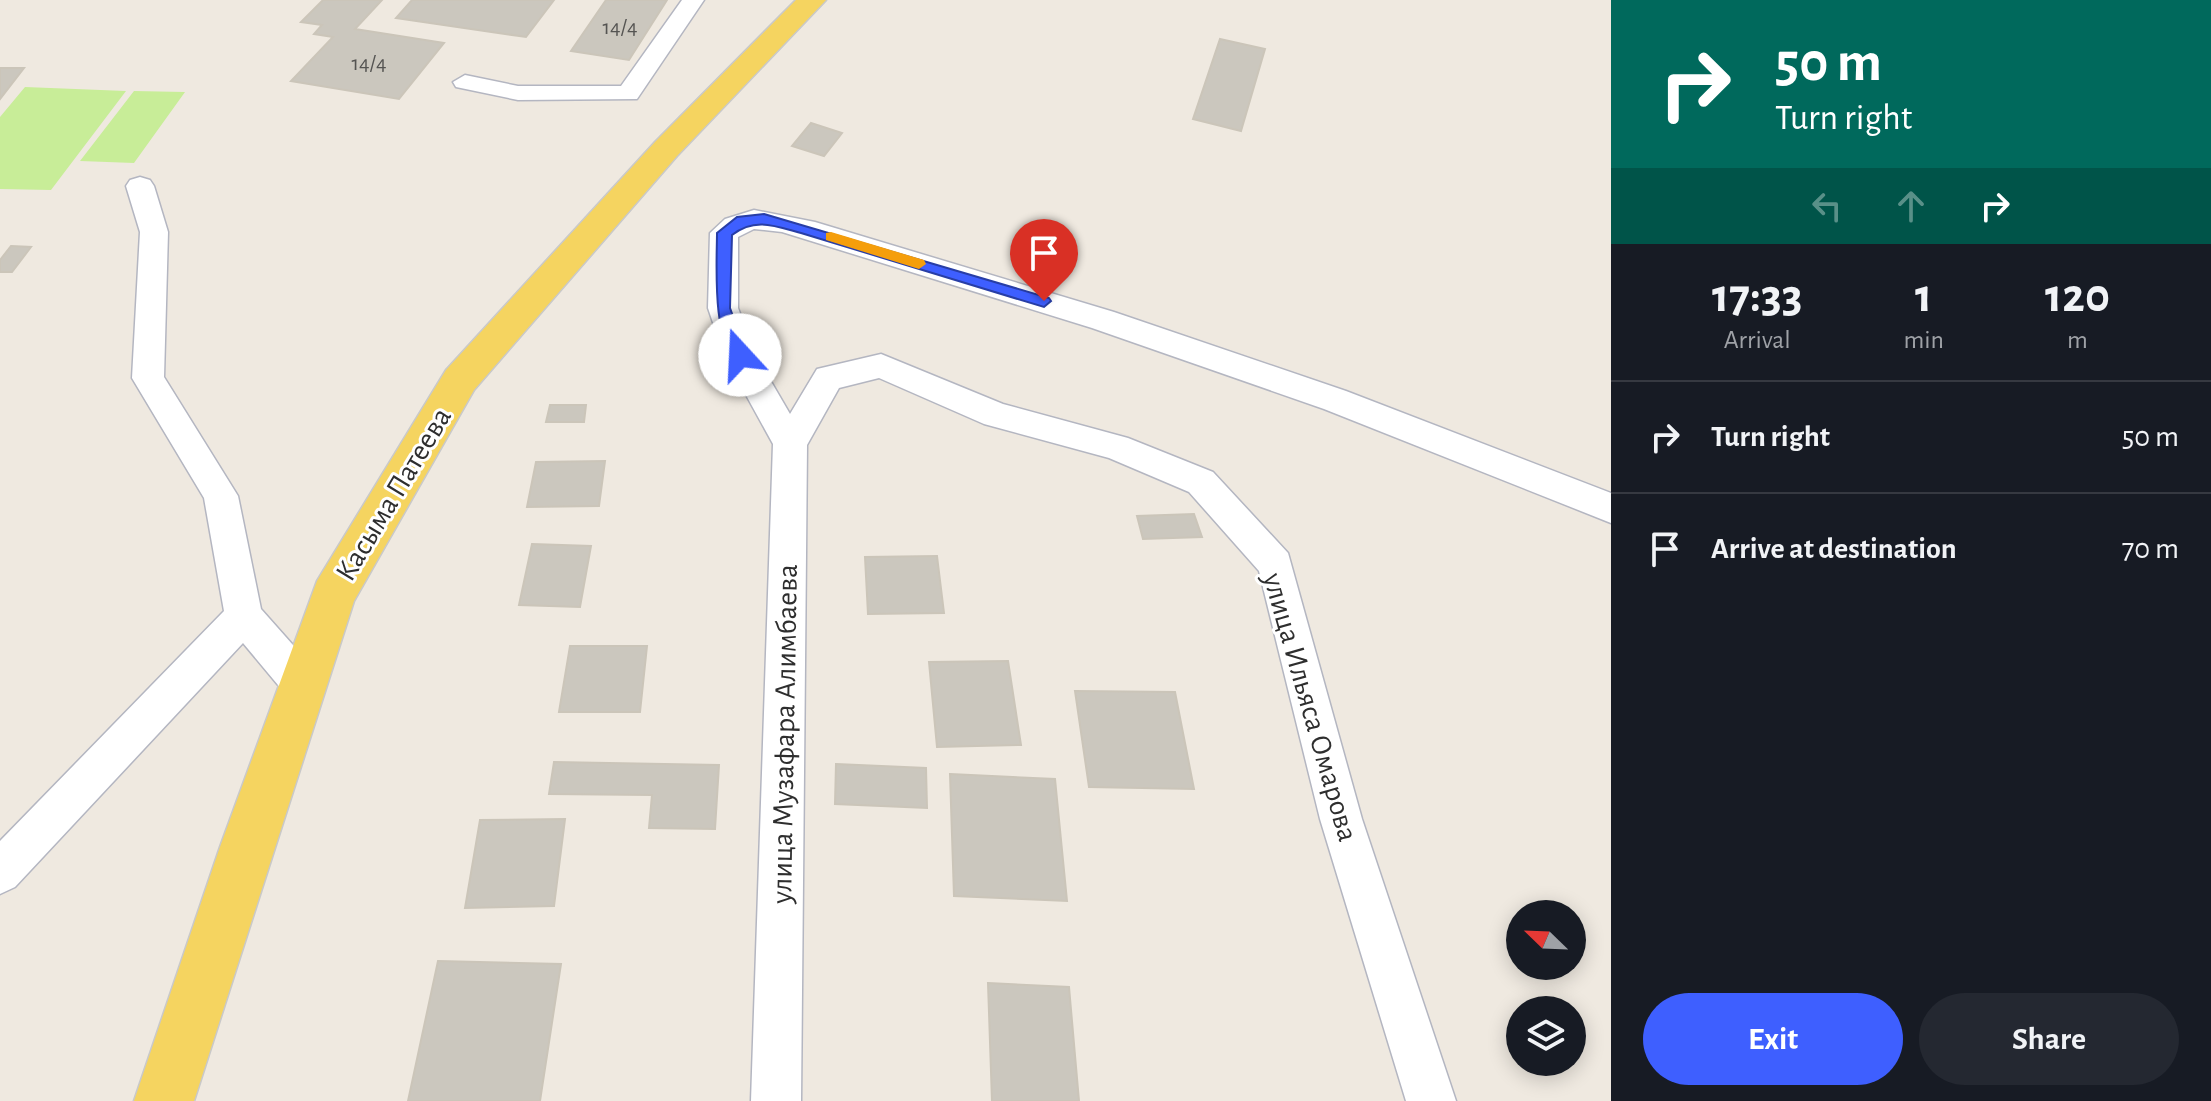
<!DOCTYPE html>
<html lang="en">
<head>
<meta charset="utf-8">
<style>
	:root { --surface:#171b24; --page:#242831; --text:#f1f3f6; --muted:#9ea1a6; --line:#363941; --accent:#3e5fff }
	body { margin:0; font-family:"Alegreya Sans",sans-serif; background:var(--page); color:var(--text); height:100vh; display:flex; flex-direction:column; font-size:30px; white-space:nowrap }
	* { box-sizing:border-box; margin:0 }
	p { font-size:26px; color:var(--muted) }
	.icon { flex:none; width:44px; height:44px; fill:none; stroke:currentColor; stroke-width:2; stroke-linecap:round; stroke-linejoin:round }
	.map { position:relative; flex:1; overflow:hidden }
	.drawer { display:flex; flex-direction:column; background:var(--surface); width:600px }
	.drawer>* { flex:none }
	.top-card { background:#00695c; color:#fff; overflow:hidden }
	.needle { width:52px; rotate:293deg }
	.controls { position:absolute; left:1506px; top:900px; display:grid; gap:16px }
	.controls a { display:grid; place-items:center; width:80px; height:80px; border-radius:50%; background:var(--surface); box-shadow:0 4px 20px #0003; font-size:40px }
	.pin { position:absolute; display:grid; place-items:center; width:68px; height:68px; color:#fff; margin:-82px -34px; border-radius:50% 50% 50% 0; rotate:-45deg; box-shadow:0 0 8px #0007 }
	.pin .icon { rotate:45deg }
	.me { position:absolute; width:88px; margin:-44px; rotate:340deg; stroke-linejoin:round; filter:drop-shadow(0 0 6px #0008) }
	.turn { display:flex; align-items:center; gap:28px; height:168px; padding:0 32px; font-size:36px }
	.turn .icon { width:104px; height:104px; stroke-width:2.5 }
	.turn b { display:block; font-size:56px; line-height:68px }
	.lanes { display:flex; align-items:center; height:76px; padding:0 32px; background:#0003; justify-content:center; gap:40px; direction:ltr }
	.lanes .off { opacity:.35 }
	.eta { display:flex; justify-content:space-evenly; align-items:center; height:136px; text-align:center }
	.eta b { font-size:48px; font-weight:700; line-height:56px }
	.cta { display:flex; gap:16px; margin-top:auto; padding:16px 32px }
	.cta a { flex:1; height:92px; border-radius:48px; background:var(--accent); color:#fff; font-size:32px; font-weight:700; line-height:92px; text-align:center }
	.cta a+a { background:var(--page); color:var(--text) }
	ul { padding:0; list-style:none }
	li { display:flex; align-items:center; gap:24px; height:112px; padding:0 32px; border-top:2px solid var(--line) }
	li div { flex:1 }
	li b { display:block; font-size:30px }
	li em { font-style:normal }
	main { display:flex; flex:1; min-height:0 }
	.map>svg:first-child { display:block }
	.pitch { fill:#c8ed98 }
	.building { fill:#cbc7be; stroke:#cbc5b9; stroke-width:2 }
	.lines { fill:none; stroke-linecap:round; stroke-linejoin:round }
	.minor-casing { stroke:#b4b6c1; stroke-width:3 }
	.major-casing { stroke:#c9c9c9; stroke-width:3 }
	.minor { fill:#fff; fill-rule:evenodd }
	.major { fill:#f5d460; fill-rule:evenodd }
	.route { fill:#3e5fff; stroke:#283ea6; stroke-width:2 }
	.slow { fill:#f59e0b }
	.labels { text-anchor:middle; stroke-width:6; stroke-linejoin:round; paint-order:stroke }
	.far-number-label { font-size:22px; fill:#555452 }
	.street-label { font-size:30px; fill:#2e2e2e; stroke:#fff }
</style>
</head>
<body>
<main>
<div class="map">
<svg width="1611" height="1101" viewBox="0 0 1611 1101">
	<rect width="100%" height="100%" fill="#efe9e0"/>
	<path class="pitch" d="M25,87l101,4 -75,99 -51,-1v-72z
		M134,91l51,1 -51,71 -54,-2z"/>
	<path class="building" d="M323,0h59l-27,29 89,14 -45,56 -108,-18 42,-44 -19,-3 8,-9 -21,-3z
		M412,0h142l-28,37 -130,-19z
		M606,0h61l-38,60 -58,-9z
		M1220,39l45,10 -24,82 -48,-12z
		M0,68h24l-24,31z
		M811,123l31,10 -18,23 -32,-10z
		M11,246l20,1 -19,25h-12v-12z
		M550,405h36l-2,17h-38z
		M605,461l-6,45 -72,1 9,-45z
		M1194,514l8,23 -59,2 -6,-23z
		M532,544l59,2 -11,61 -61,-2z
		M937,556l7,57 -76,1 -3,-57z
		M570,646h77l-7,66h-81z
		M1008,661l13,84 -84,2 -8,-85z
		M1075,691l100,1 19,97 -105,-2z
		M554,762l165,3 -4,64 -66,-1 3,-33 -103,-1z
		M836,764l90,4 1,40 -92,-4z
		M950,774l105,5 12,122 -113,-5z
		M565,819l-11,87 -89,2 15,-88z
		M438,961l123,3 -21,137h-132z
		M988,983l81,4 10,114h-87z"/>
	<g class="lines">
		<g class="minor-casing">
			<path id="minor" d="M682,0h22l-67,99 -119,1 -62,-13 -3,-5 12,-7 53,11h103z
				M140,177l10,3 4,6 14,46 -4,145 74,119 23,113 55,62 6,13 -6,13 -14,5 -14,-5 -45,-54 -228,244 -15,7v-53l224,-230 -20,-113 -72,-120 8,-146 -14,-46 4,-6z
				M754,210l61,12 299,90 232,79 265,102v30l-287,-114 -232,-81 -310,-96 -28,-3 -16,8v71l17,46 35,60 27,-45 64,-15 122,50 125,34 85,34 75,81 74,266 94,282h-50l-86,-282 -61,-248 -70,-79 -80,-34 -125,-34 -105,-46 -40,10 -32,57 -6,656h-50l22,-657 -49,-89 -16,-47 2,-75 15,-14z"/>
		</g>
		<g class="major-casing">
			<path id="major" d="M796,0h30l-149,156 -203,234 -120,211 -160,500h-60l86,-254 97,-266 129,-211 209,-228z"/>
		</g>
		<use href="#minor" class="minor"/>
		<use href="#major" class="major"/>
	</g>
	<path class="route" d="M764,214l285,84 2,3 -7,6 -243,-74c-26,-7 -46,-16 -69,2l-2,73 17,47 -7,5c-29,-11 -23,-101 -23,-127l20,-16z"/>
	<path class="slow" d="M831,232l93,28 2,4 -7,5 -93,-29v-7z"/>
	<g class="labels">
		<g class="far-number-label">
			<text x="620" y="34">14/4</text>
			<text x="369" y="70">14/4</text>
		</g>
		<g class="street-label">
			<text transform="translate(393 494) rotate(-59)" y="10">Касыма Патеева</text>
			<text transform="translate(1311 707) rotate(74)" y="10">улица Ильяса Омарова</text>
			<text transform="translate(784 734) rotate(-89)" y="10">улица Музафара Алимбаева</text>
		</g>
	</g>
</svg>
<div class="controls">
<a><svg class="needle" viewBox="-14 -14 28 28"><path d="M0-13l5 13h-10z" fill="#e53935"/><path d="M0 13l5-13h-10z" fill="#9ea1a6"/></svg></a>
<a><svg class="icon" aria-label="layers" viewBox="0 0 24 24"><path d="M12 4l9 5-9 5-9-5zM3 14l9 5 9-5"/></svg></a>
</div>
<div class="pin" style="left:1044px;top:301px;background:#d93025"><svg class="icon" aria-label="arrive" viewBox="0 0 24 24"><path d="M6 21V4h12l-3 4 3 4H6"/></svg></div>
<svg class="me" style="left:740px;top:355px" viewBox="-20 -20 40 40"><circle r="19" fill="#fff"/><path d="M0-13L10 11 0 6-10 11z" fill="#3e5fff"/></svg>
</div>
<section class="drawer">
<div class="top-card">
<div class="turn"><svg class="icon" aria-label="right" viewBox="0 0 24 24"><path d="M7 20v-9h11M14 6l5 5-5 5"/></svg><div><b>50 m</b>Turn right</div></div>
<div class="lanes"><svg class="icon off" aria-label="left" viewBox="0 0 24 24"><path d="M17 20v-9H6M10 6l-5 5 5 5"/></svg><svg class="icon off" aria-label="ahead" viewBox="0 0 24 24"><path d="M12 20V5M6 11l6-6 6 6"/></svg><svg class="icon" aria-label="right" viewBox="0 0 24 24"><path d="M7 20v-9h11M14 6l5 5-5 5"/></svg></div>
</div>
<div class="eta">
<div><b>17:33</b><p>Arrival</p></div>
<div><b>1</b><p>min</p></div>
<div><b>120</b><p>m</p></div>
</div>
<ul>
<li><svg class="icon" aria-label="right" viewBox="0 0 24 24"><path d="M7 20v-9h11M14 6l5 5-5 5"/></svg><div><b>Turn right</b></div><em>50 m</em></li>
<li><svg class="icon" aria-label="arrive" viewBox="0 0 24 24"><path d="M6 21V4h12l-3 4 3 4H6"/></svg><div><b>Arrive at destination</b></div><em>70 m</em></li>
</ul>
<div class="cta"><a>Exit</a><a>Share</a></div>
</section>
</main>
</body>
</html>
